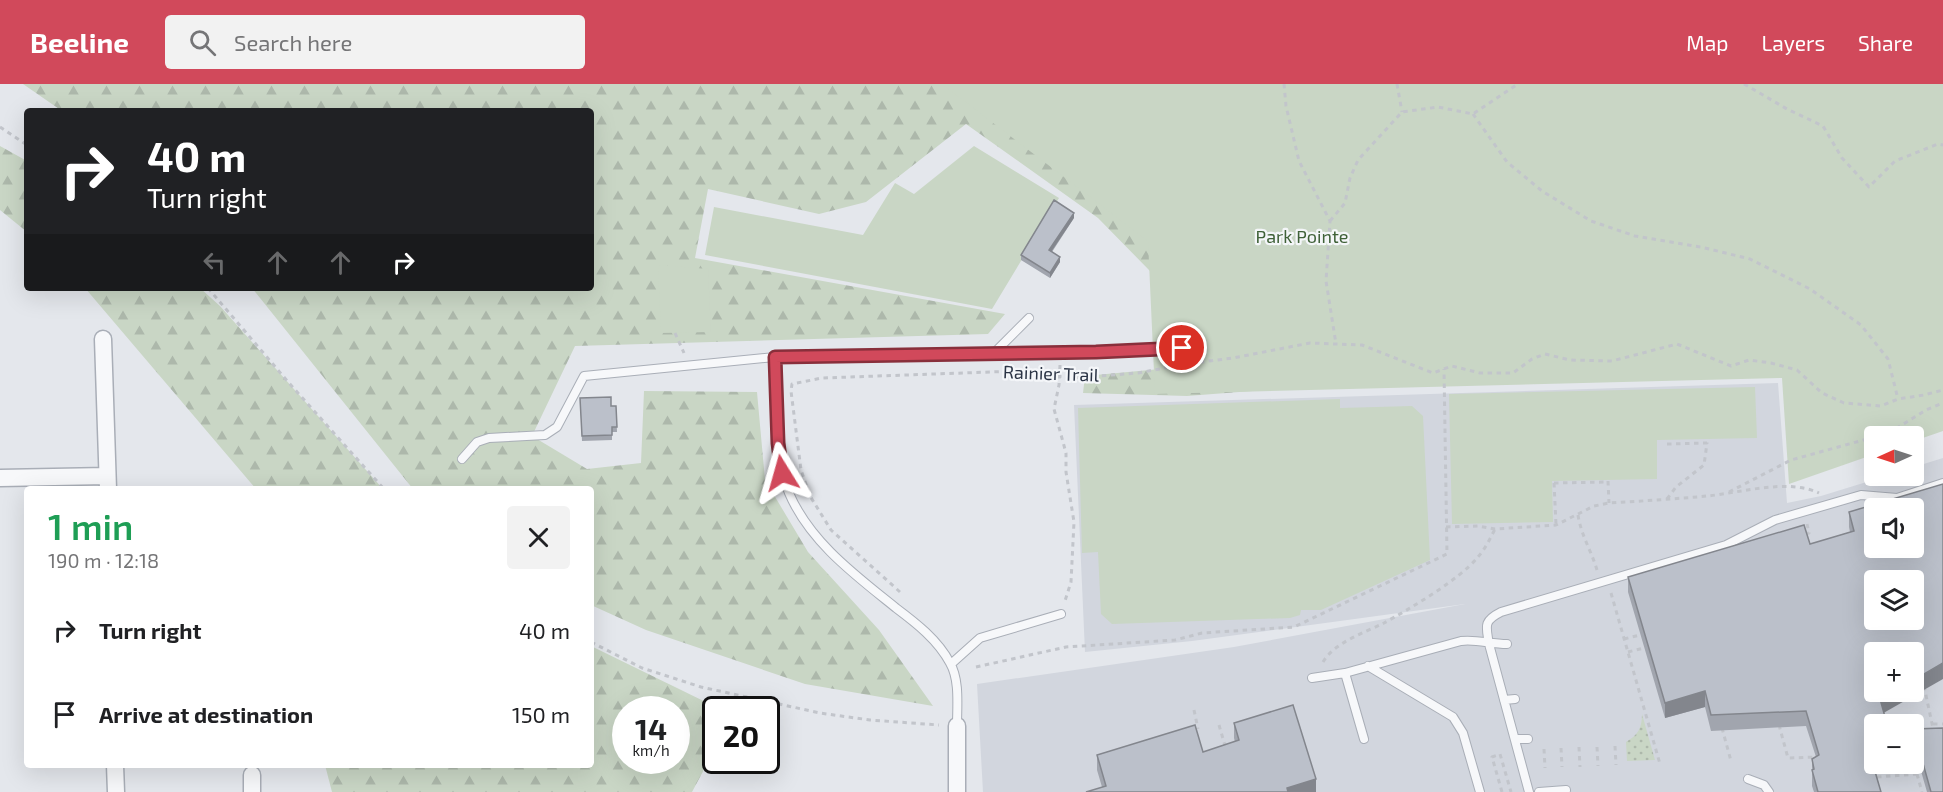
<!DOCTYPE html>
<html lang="en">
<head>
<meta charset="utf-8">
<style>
	:root { --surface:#fff; --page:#f2f2f2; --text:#202124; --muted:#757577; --accent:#d1495b }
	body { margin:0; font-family:"Exo 2",sans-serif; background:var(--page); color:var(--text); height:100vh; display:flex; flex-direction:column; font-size:22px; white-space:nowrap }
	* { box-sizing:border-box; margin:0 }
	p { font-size:20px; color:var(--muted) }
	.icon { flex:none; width:33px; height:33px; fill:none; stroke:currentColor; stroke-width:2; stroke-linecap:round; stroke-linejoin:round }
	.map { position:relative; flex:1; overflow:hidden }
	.panel { position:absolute; left:24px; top:402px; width:570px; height:282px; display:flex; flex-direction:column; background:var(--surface); border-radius:6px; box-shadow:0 6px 24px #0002 }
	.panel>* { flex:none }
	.hud { position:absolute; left:24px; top:24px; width:570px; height:183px; border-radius:6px; box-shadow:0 6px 24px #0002; background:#202124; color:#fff; overflow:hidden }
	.needle { width:39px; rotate:267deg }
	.controls { position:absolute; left:1864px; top:342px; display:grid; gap:12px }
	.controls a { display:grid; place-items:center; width:60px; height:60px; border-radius:6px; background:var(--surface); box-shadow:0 6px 24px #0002; font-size:30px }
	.speed { position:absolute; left:612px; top:612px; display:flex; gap:12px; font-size:30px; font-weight:700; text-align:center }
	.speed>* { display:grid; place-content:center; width:78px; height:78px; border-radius:50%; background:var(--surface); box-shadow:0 6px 24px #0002; line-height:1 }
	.speed small { font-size:15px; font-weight:400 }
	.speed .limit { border:3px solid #111; border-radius:9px; background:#fff; color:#111 }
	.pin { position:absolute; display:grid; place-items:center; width:51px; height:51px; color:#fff; margin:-26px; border:3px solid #fff; border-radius:50%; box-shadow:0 2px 6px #0007 }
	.me { position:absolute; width:66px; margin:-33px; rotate:352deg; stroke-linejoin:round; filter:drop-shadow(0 0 4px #0008) }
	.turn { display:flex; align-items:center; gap:21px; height:126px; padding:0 24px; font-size:27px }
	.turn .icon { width:78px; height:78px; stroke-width:2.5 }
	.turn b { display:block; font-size:42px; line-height:51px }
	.lanes { display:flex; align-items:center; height:57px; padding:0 24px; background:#0003; justify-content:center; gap:30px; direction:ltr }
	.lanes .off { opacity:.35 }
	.round { display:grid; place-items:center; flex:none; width:63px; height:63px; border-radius:6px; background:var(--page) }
	.summary { display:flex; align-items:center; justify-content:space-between; height:102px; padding:0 24px }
	h1 { font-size:36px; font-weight:600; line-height:45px; color:#1e9e55 }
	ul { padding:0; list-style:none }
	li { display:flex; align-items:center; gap:18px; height:84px; padding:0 24px }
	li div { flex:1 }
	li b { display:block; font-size:22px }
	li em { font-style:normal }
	header { display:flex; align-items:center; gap:36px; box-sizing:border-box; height:84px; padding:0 30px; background:var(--accent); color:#fff }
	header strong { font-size:28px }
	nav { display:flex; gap:33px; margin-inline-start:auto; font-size:21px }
	.search { width:420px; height:54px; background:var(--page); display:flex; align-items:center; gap:15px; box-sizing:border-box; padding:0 21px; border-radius:6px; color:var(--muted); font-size:22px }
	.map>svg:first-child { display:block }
	.built { fill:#d2d6de; fill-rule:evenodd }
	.grass { fill:url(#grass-dots) }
	.forest { fill:url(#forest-firs); fill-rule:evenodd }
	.park { fill:#c9d6c5 }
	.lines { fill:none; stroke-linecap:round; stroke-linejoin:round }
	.service-casing { stroke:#a9aeb7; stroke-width:10 }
	.minor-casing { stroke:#a9aeb7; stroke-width:19 }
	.path { stroke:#c2c5cb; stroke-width:3; stroke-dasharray:4.5 4.5; stroke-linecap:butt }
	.service { stroke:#f7f8fa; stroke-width:8 }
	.minor { stroke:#f7f8fa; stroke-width:16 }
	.wall { fill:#a1a5ae }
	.shaded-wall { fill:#83868d }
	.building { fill:#bbc0ca; stroke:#83868d; stroke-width:1.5; fill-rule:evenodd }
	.route-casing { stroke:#882f3b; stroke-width:15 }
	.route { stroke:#d1495b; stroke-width:10 }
	.labels { text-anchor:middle; stroke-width:4.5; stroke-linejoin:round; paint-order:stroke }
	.park-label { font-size:18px; fill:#3f6138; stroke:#f4f6f9 }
	.street-label { font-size:18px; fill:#2b3445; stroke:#f4f6f9 }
</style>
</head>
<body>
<header>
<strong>Beeline</strong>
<div class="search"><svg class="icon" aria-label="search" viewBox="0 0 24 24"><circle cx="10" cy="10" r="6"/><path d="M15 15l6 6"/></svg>Search here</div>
<nav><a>Map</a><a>Layers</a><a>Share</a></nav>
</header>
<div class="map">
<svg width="1943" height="708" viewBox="0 0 1943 708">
	<defs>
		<pattern id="grass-dots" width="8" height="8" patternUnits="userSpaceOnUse" patternTransform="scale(1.5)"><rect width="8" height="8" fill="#c9d6c5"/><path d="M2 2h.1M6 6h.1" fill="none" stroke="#adb8ab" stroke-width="1.8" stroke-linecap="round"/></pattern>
		<pattern id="forest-firs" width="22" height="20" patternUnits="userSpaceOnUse" patternTransform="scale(1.5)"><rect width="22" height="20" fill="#c9d6c5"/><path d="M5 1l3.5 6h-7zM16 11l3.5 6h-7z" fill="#adb8ab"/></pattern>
	</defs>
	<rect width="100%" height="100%" fill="#e4e7ec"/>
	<path class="built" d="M1778,299l9,120 34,-7 65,-20h28v-9l29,-9v334h-960l-6,-108 257,-37 231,-43 -273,37 -107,11 -11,-247zM1875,424h39v40h-39zM1875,496h39v40h-39zM1875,568h39v40h-39zM1875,640h39v40h-39z"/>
	<path class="grass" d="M1642,630l13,46 -28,1 -1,-19c12,-7 16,-14 16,-28z"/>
	<path class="forest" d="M23,0h1920l-155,255 -376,40 -225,17 -104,-3 2,-17 118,-11 -4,-44 -101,-103 -132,-94 -100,78 -47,12 -111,-25 -13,69 310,56 -17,20 -413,12 -43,90 55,33 54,-6 3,-72 113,1 8,88 43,72 71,78 54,76 -128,-22 -159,-54 -55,-25v-116h-178l-161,-201h339v-177h-529z
		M0,62l27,15v71l-27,-22z
		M85,204h115l20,18 163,183h-127z
		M591,562l129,63 -4,1 -1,39 -23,43h-360l-7,-27h266zM626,626h50v50h-50z"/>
	<path class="park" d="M942,0h1001v347l-29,10v-5h-39v18l-86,30 -7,-106 -627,16 -7,-153z
		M974,62l85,52 -67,111 -287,-54 9,-48 149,28 32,-52 19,11z
		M658,181l50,4 3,63 -50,1z
		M1755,303l2,51 -100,2v39l-105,2 1,41 -101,2 -3,-130z
		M1340,315v9l72,-2 11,10 7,144 -109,50h-20l-1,5 -10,3 -178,6 -11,-10 -3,-62 -16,1 -4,-145z"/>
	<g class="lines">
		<g class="service-casing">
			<path id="service" d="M995,268l34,-34
				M775,273c1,42 -3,97 14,136 21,49 66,82 107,115 20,15 42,32 54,55 10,17 7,43 7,63
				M462,375l15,-17 12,-4 56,-3 12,-8 27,-51 191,-19 220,-5h101l86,-4
				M951,580l29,-26 81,-24
				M1368,582l85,51 10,16 17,59
				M1345,589l19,66
				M1312,594l33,-5 116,-32c15,-2 30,3 46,3
				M1504,616l11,-1
				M1515,655h13
				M1748,695l16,6 5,7
				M1529,708l-40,-148c-3,-18 -6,-23 12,-32l225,-67 49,-25 86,-25 36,3 46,-15
				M1539,708l27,-2"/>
		</g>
		<g class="minor-casing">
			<path id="minor" d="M103,255l5,150
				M0,394l107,-2
				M957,642v66
				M115,681l1,27
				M252,691v17"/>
		</g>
		<path class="path" d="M1284,0l2,22 13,55 31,60 -4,60 10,63
			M1397,0l5,28
			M1744,0l43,25 36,17 19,32 27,29 26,-26 43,-17 5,1
			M1473,30l34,48 35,29 49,30 44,15 66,11 49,12 60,30 51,36 27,34 10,40
			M0,43l27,18
			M1330,137l15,-18 5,-25 8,-18 44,-48 36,-5 35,7 45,-30
			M208,204l81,95 95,106
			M675,249l9,20
			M1060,281l-1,20 -5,24 12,44v19l8,50 -3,60 -7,22
			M1667,360l40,-1 -1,-4
			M1608,397l1,22
			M1554,399l54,-1
			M1554,399l2,41
			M1729,408l62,-32 98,-27 37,-23 17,-7
			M1667,415l9,-12 28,-22 3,-22
			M1578,431c3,20 13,35 19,55
			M1446,443l32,-1 17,3 61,-4 38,-19 15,-3c33,-2 66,-4 98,-7 33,-3 81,-18 112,-3
			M1805,450l4,-1 -2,-9
			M900,508l-69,-62 -21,-34 -9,-26 -10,-79 1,-7 30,-6 196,-7 54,7 66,-5 48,-9 47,-6 77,-15 52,2 71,28 19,-7 28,7h33l19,-14 13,-5 25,6 42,1 65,-17 54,22 18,-6 22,3 26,7 25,23 22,10 37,3 17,-7 26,-4 19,-5
			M1611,509l49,171
			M1624,555l16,-4
			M591,558l51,26 59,19 119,26 50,7 69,5
			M1628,568l16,-4
			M1323,578c12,-20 41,-29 61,-39 27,-15 75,-43 94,-66 7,-8 12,-18 17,-28
			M976,583l90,-20 109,-7 27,-7 92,-6 153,-73 -3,-185
			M1924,602l10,47
			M1194,626l4,19
			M1933,640h10
			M1219,641l7,24
			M1779,641l9,33 31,-1
			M1722,644l9,33
			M1615,662l1,19
			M1579,663l1,20
			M1597,663l1,19
			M1561,664l1,19
			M1544,665l1,19
			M1917,690l5,18
			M1877,693l40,-3 -3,-9
			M1502,708l-10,-35 8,-3 11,38"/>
		<use href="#service" class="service"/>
		<use href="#minor" class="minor"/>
	</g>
	<path class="wall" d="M1074,134l-22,34 8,10 -10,16 -29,-18v-5z
		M580,314l31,8h5l1,26h-5v8l-30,1z
		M1943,400l-59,229 -9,11v40h39v-35l29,63h-16l-8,-28 -45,2 7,26h-67l-2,-6v-27l4,-2 -10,-31 -95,5 -6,-24 -40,11 -37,-126v-15l182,-33 40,-12 -1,-5v-15z
		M1234,639l82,69 -214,-5 -5,-17v-15l106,-3 32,-10 -1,-4z"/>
	<path class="shaded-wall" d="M1074,129v5l-25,37v-5z
		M1060,173v5l-10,16v-5z
		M1943,579v16l-63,36v-16l14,-7h20v-12z
		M1705,607v16l-40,11v-15z
		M1316,695v13h-29v-4z"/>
	<path class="building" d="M1054,116l20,13 -25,37 11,7 -10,16 -29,-18z
		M611,313v9h5l1,21h-5v8l-30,1 -2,-38z
		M1943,400v179l-29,17v-28h-39v40h19l-14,7 7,25h-12v27h-6l12,41h-63l-6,-22 2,-1 -2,-10 7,-4 -13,-44 -95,4 -6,-24 -40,12 -37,-126 176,-52 6,19 44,-13 -5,-19zM1875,424h39v40h-39zM1875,496h39v40h-39z
		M1293,621l23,74 -29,9 1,4h-202l20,-6 -9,-31 98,-30 8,27 36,-12 -5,-17z
		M1943,644v64h-12l-12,-43h-5v-20z"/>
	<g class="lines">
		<g class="route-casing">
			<path id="route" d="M782,389l-4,-30 -3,-86 321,-5 86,-4"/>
		</g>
		<use href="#route" class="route"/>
	</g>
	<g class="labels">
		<g class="park-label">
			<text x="1302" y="159">Park Pointe</text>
		</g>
		<g class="street-label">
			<text transform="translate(1051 290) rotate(2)" y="6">Rainier Trail</text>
		</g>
	</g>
</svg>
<div class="controls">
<a><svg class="needle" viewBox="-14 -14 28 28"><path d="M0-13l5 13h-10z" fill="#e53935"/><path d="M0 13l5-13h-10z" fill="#757577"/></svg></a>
<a><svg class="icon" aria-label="sound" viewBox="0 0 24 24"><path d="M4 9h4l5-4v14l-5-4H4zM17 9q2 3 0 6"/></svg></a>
<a><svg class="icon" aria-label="layers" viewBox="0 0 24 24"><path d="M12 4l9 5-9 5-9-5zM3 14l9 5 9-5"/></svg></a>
<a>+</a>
<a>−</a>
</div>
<div class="speed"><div>14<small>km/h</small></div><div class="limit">20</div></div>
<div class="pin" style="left:1182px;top:264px;background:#d93025"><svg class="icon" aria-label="arrive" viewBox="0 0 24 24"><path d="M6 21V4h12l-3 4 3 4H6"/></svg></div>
<svg class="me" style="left:782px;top:389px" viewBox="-20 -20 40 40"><path d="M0-17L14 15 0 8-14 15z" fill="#d1495b" stroke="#fff" stroke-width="4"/></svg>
<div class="hud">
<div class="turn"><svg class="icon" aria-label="right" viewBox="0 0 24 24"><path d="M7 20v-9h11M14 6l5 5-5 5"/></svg><div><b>40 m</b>Turn right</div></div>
<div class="lanes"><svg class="icon off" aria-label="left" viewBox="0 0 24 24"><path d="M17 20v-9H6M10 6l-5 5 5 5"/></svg><svg class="icon off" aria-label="ahead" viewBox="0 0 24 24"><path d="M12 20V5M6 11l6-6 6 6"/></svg><svg class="icon off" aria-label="ahead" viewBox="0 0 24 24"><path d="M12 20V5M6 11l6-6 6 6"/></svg><svg class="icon" aria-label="right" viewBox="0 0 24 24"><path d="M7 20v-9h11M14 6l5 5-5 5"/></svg></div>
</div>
<section class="panel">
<div class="summary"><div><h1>1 min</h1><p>190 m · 12:18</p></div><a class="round"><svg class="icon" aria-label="close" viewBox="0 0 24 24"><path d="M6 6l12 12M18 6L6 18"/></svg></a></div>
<ul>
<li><svg class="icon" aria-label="right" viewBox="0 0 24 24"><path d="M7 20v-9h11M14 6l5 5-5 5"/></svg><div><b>Turn right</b></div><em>40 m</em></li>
<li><svg class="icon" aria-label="arrive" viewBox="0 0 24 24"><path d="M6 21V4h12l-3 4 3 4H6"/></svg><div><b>Arrive at destination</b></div><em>150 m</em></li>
</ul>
</section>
</div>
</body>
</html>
